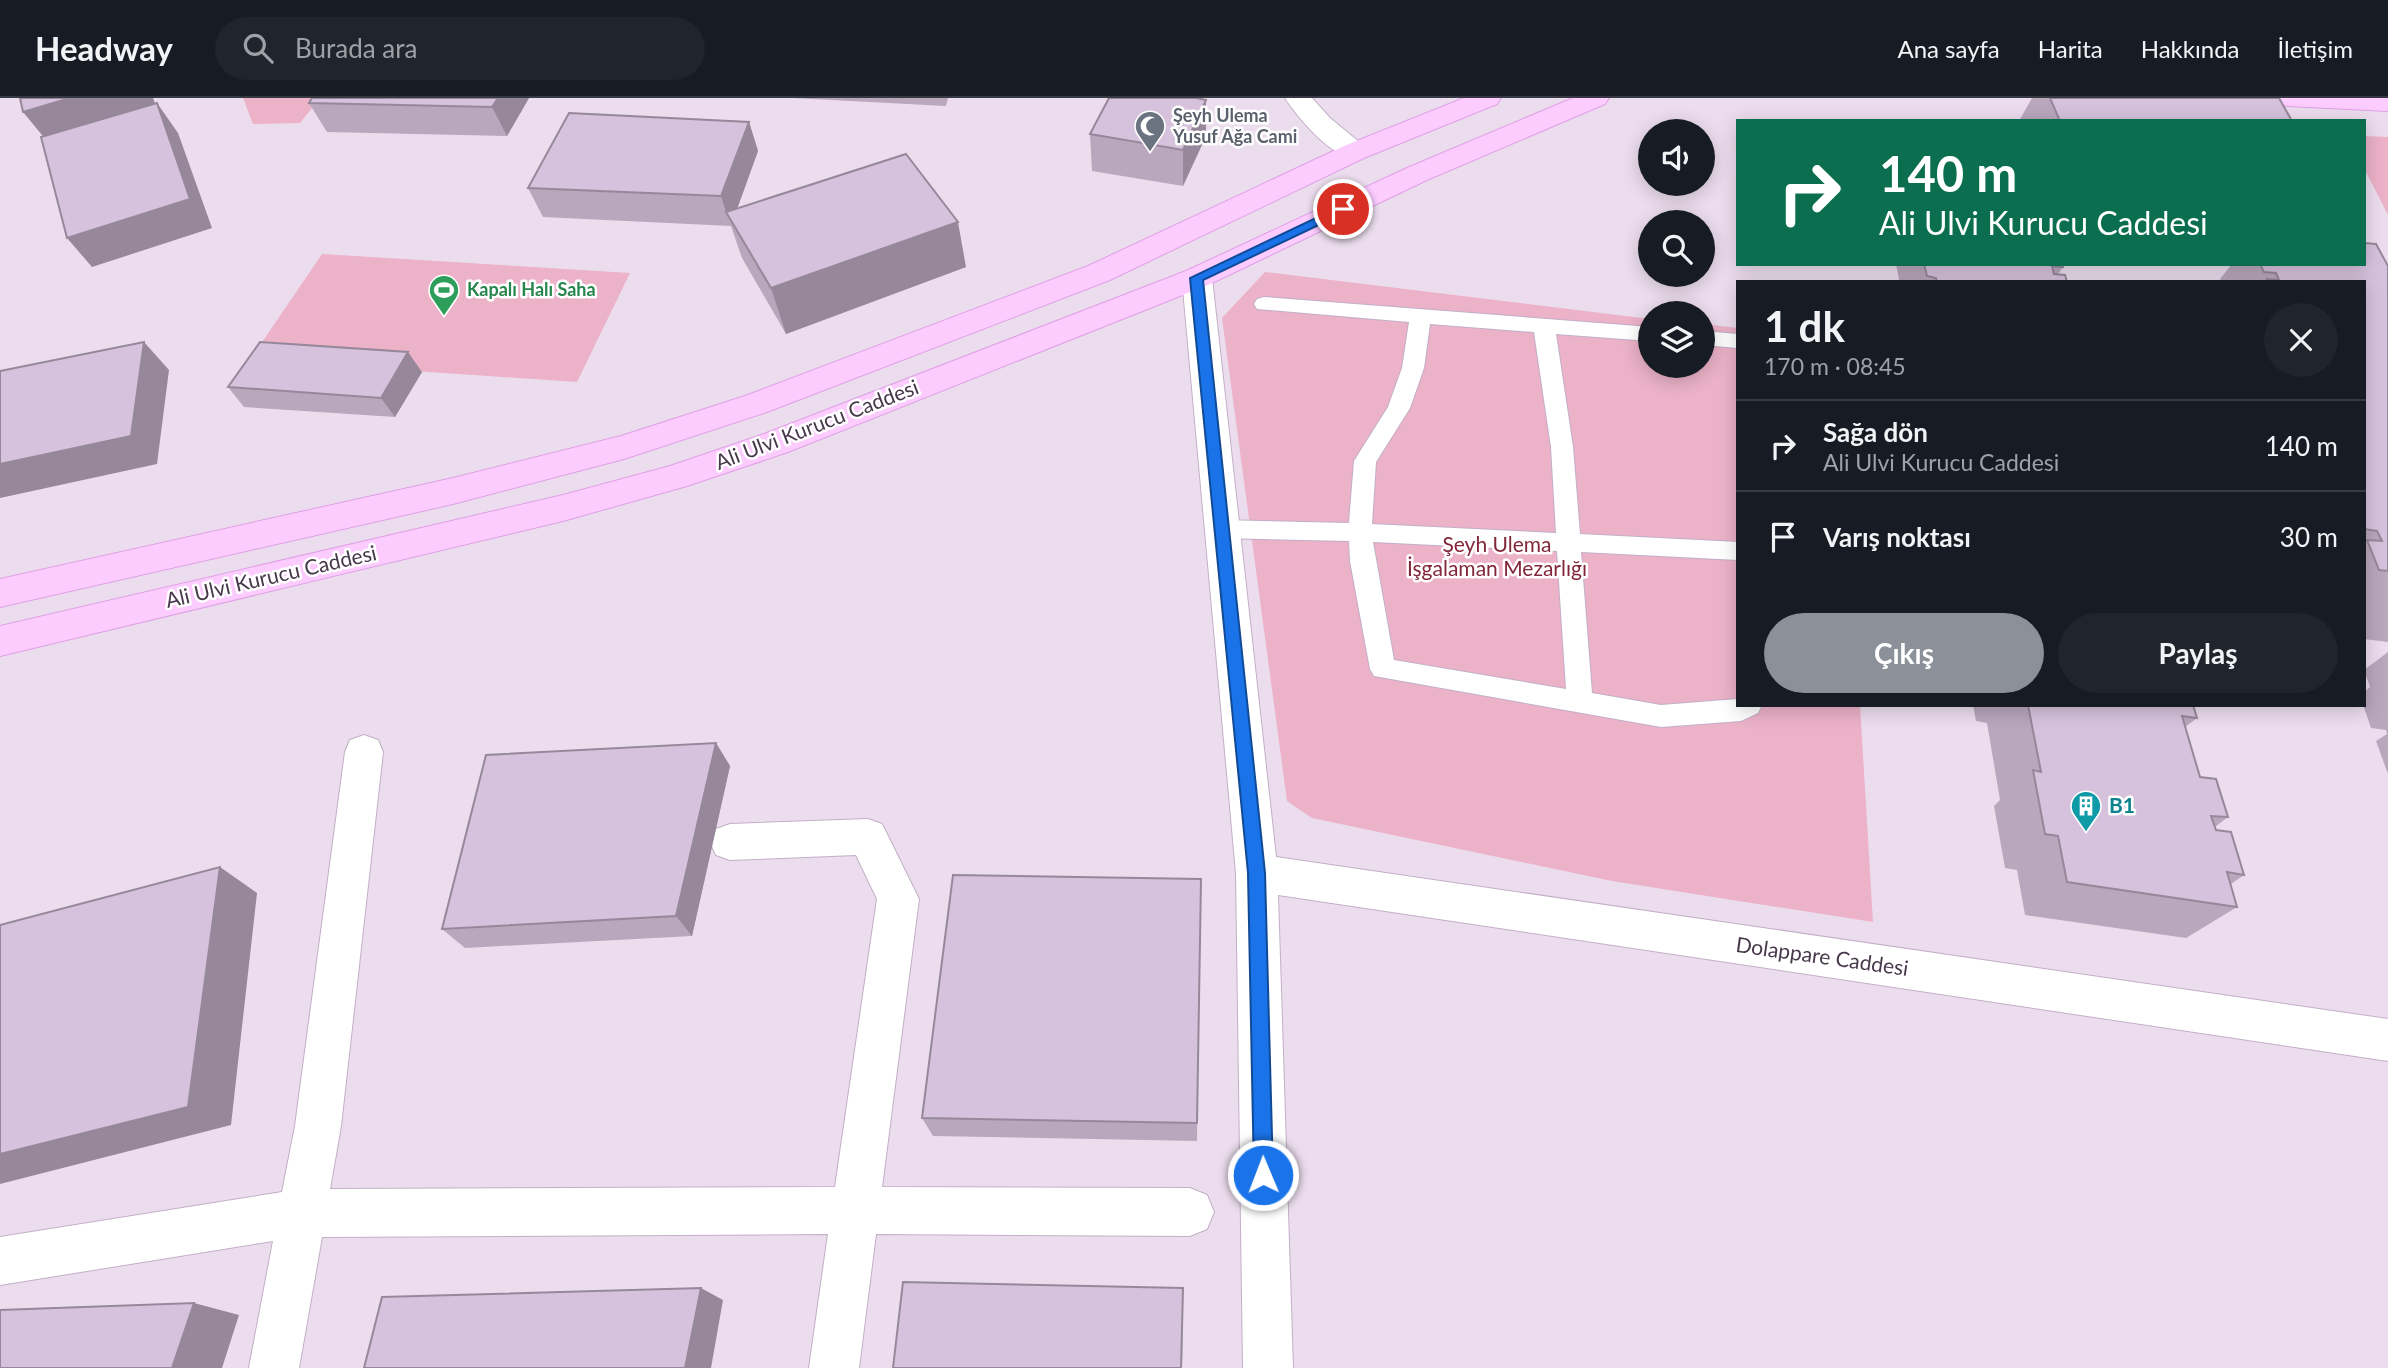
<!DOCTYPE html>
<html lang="tr">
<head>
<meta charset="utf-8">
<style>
	:root { --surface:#171b24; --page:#20242c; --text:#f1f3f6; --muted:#9ea1a6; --line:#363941; --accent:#8c9099 }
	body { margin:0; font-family:Lato,sans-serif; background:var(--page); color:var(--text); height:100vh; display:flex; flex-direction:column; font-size:26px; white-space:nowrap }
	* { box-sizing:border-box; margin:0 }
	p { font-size:23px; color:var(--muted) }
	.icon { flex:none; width:38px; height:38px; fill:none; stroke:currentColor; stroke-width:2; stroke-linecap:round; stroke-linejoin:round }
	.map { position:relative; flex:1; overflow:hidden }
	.panel { position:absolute; left:1736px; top:182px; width:630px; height:427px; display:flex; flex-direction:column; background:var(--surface); border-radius:0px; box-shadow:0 4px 18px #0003 }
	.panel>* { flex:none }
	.guide { position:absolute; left:1736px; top:21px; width:630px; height:147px; border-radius:0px; box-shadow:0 4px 18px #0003; background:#0b6e4f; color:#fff; overflow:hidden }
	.buttons { position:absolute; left:1638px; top:21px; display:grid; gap:14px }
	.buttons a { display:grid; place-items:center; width:77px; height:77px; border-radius:50%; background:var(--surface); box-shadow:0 4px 18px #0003; font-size:35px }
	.pin { position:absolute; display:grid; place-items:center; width:60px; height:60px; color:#fff; margin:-30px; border:4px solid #fff; border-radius:50%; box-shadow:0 2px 7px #0007 }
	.me { position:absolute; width:77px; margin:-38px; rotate:359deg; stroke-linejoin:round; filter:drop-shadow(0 0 5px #0008) }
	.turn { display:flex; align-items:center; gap:24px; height:147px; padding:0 28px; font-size:32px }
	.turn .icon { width:91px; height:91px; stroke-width:2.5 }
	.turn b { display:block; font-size:49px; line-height:60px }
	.round { display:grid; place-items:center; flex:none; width:74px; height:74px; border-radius:37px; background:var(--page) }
	.overview { display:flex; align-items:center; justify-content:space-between; height:119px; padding:0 28px }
	h1 { font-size:42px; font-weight:700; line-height:52px }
	.action { display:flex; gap:14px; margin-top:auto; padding:14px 28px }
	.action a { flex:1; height:80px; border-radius:42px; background:var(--accent); color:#fff; font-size:28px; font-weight:700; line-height:80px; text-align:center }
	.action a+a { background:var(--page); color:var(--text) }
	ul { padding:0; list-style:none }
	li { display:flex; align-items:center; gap:21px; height:91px; padding:0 28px; border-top:2px solid var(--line) }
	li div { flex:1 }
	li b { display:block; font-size:26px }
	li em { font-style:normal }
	header { display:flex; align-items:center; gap:42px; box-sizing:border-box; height:98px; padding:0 35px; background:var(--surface); border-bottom:2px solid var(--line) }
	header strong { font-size:33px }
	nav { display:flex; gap:38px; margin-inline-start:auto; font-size:24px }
	.search { width:490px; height:63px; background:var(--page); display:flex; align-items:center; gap:18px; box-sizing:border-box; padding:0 24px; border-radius:38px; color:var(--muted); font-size:26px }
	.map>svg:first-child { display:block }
	.residential { fill:#ecddee; fill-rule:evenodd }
	.green { fill:#ecb2c8 }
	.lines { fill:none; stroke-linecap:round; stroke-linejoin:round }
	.service-casing { stroke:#c2afc6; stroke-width:2 }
	.minor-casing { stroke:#c2afc6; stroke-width:2 }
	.tertiary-casing { stroke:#c2afc6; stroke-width:2 }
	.secondary-casing { stroke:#dfa0e5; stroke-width:2 }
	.service { fill:#fff; fill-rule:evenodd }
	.minor { fill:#fff; fill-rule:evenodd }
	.tertiary { fill:#fff; fill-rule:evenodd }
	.secondary { fill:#fcccff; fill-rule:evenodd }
	.wall { fill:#b8a7bd }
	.shaded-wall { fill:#96889a }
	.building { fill:#d6c2dc; stroke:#96889a; stroke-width:2 }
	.route { fill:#1a73e8; stroke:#114b97; stroke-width:2 }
	.labels { text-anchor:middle; stroke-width:5; stroke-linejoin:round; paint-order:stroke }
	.far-worship-label { font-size:18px; font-weight:bold; fill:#5b616d; stroke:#fff; text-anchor:start }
	.far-leisure-label { font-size:18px; font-weight:bold; fill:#27864d; stroke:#fff; text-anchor:start }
	.street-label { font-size:21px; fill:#47384b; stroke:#fff }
	.park-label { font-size:21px; fill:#822639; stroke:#fff }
	.culture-label { font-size:21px; font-weight:bold; fill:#0d838f; stroke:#fff; text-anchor:start }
</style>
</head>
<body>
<header>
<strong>Headway</strong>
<div class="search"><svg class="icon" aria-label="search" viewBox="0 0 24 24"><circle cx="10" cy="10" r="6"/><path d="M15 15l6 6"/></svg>Burada ara</div>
<nav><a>Ana sayfa</a><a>Harita</a><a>Hakkında</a><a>İletişim</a></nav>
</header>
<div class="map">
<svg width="2388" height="1270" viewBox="0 0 2388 1270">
	<rect width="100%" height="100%" fill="#f5ebf6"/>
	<path class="residential" d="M0,0h2388v1270h-2388zM1738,23h626v143h-626zM1650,33h53v53h-53zM1650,124h53v53h-53zM1738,184h626v423h-626zM1650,215h53v53h-53z"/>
	<path class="green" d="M243,0h77l-20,25 -47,1z
		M2364,38l24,1v78l-24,-47z
		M322,156l308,19 -53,109 -327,-22z
		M1265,174l385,47v47h53v-42l35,4v377h122l13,217 -261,-41 -300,-63 -25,-17 -65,-483z"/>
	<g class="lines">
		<g class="service-casing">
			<path id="service" d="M1264,199l386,30v14l-94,-7 17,113 7,87 158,8v18l-157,-8 11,141 69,12 77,-6v6h24l-4,8 -17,8 -80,6 -287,-51 -4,-7 -20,-108 -1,-20 -129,-3 -8,-3 -4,-6 4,-6 8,-3 129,3 5,-62 34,-54 14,-39 7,-46 -152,-13 -3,-5 3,-5zM1430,226l104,8 17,115 5,86 -184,-9 4,-62 34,-54 14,-40zM1373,444l184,9 9,138 -172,-29z
				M1703,233l35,3v14l-35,-3z"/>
		</g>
		<g class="minor-casing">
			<path id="minor" d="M364,637l14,5 5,12 -42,374 -11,63 505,-2 42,-288 -21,-44 -126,5 -14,-5 -6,-13 6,-13 14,-5 138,-5 14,5 37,75 -37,288 308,1 17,7 7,17 -7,17 -17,7 -314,-2 -17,134h-50l19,-134 -506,3 -23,131h-50l24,-127 -273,44v-48l282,-45 13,-66 50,-374 5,-12z"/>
		</g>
		<g class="tertiary-casing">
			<path id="tertiary" d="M1285,0h27l18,20 34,28 4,6 -4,6c-28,7 -65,-39 -79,-60z
				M1197,170l11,3 4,7 64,579 1112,162v42l-1110,-166 15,473h-50l-7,-495 -54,-595 4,-7z"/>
		</g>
		<g class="secondary-casing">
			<path id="secondary" d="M1464,0h37l-4,6 -133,54 -254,122 -343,132 -143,47 -171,45 -453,103v-28l453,-101 168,-42 124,-40 343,-130 256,-120z
				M1573,0h36l-4,6 -178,76 -219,105 -420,167 -101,34 -124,35 -563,135v-30l563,-131 107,-29 94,-32 422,-163 221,-103z
				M2275,0h113v13l-100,-5 -9,-2z"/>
		</g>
		<use href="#service" class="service"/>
		<use href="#minor" class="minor"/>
		<use href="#tertiary" class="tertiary"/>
		<use href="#secondary" class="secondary"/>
	</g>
	<path class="wall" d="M529,0l-22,38 -180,-4 -18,-29z
		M793,0h155l-2,8z
		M2032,0h247l13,23h-273z
		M1206,2v36l-23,50 -91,-15 -2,-37z
		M749,24l9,29 -21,58 229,58 -180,67 -44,-76 -11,-32 -188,-9 -15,-29z
		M1896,166h166l1,3 -5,7 9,8h-170l2,-3z
		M2232,166h132l24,2v376l-24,-3v-357h-142l-2,-3z
		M422,274l-27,45 -151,-10 -16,-20z
		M2388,554v122l-12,-33 11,-7 -1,-4 -15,-2 -8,-23h1v-13l6,-5 -6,-17z
		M1973,607h220l4,13 -12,9 15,50 28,40 -13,10 1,3 28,45 -13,9 6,23 -51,31 -161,-23 -8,-45 -12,-2 -11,-62 6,-6 -13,-77 -11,-2z
		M716,645l14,23 -38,170 -227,12 -23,-19z
		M1201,781l-4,262 -264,-5 -11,-18z"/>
	<path class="shaded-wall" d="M70,0h83l4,11 -110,32 -24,-29z
		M498,0h31l-22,38 -15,-29z
		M1206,2v36l-23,50v-36z
		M157,5l21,30 34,95 -120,39 -25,-29z
		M749,24l9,29 -26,72 -5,-8 -6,-19z
		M958,124l8,45 -180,67 -15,-46z
		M144,244l25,28 -12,94 -157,34v-34z
		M408,254l14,20 -27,45 -14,-19z
		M716,645l14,23 -38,170 -16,-20z
		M220,769l37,26 -26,232 -231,59v-30z
		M701,1190l22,12 -12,68h-26z
		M1183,1190l-1,80h-1z
		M194,1205l45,12 -17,53h-50z"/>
	<path class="building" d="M20,0h50l-47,14z
		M312,0h186l-6,9 -183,-4z
		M1109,0h87l10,2 -23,50 -93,-16z
		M2050,0h229l13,23h-232z
		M157,5l33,96 -123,39 -26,-101z
		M569,15l180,9 -28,74 -193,-8z
		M906,56l52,68 -187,66 -45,-76z
		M2364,145l12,1 12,22v305l-9,-1 -12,-30 15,1 -5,-10 -13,-2v-247h-96l-1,-3 12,1 -3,-7 -12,-1 -4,-8h104z
		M1924,166h138l1,3 -11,-1 2,8 11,1 2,7h-130l-1,-4 -9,-2z
		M144,244l-13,94 -131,28v-93z
		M260,244l148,10 -27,46 -153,-11z
		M2028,607h165l4,13 -15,-2 18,61 16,2 12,38 -17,-1 5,14 15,2 13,43 -17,-3 10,35 -170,-25 -9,-46 -13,-2 -12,-64 8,2z
		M716,645l-40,173 -234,13 44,-174z
		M220,769l-32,240 -188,47v-229z
		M953,777l248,4 -4,244 -275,-5z
		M903,1184l280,6 -2,80h-288z
		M701,1190l-16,80h-321l18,-71z
		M194,1205l-22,65h-172v-58z"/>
	<path class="route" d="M1343,107l5,1v5l-145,69 62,593 8,302 -3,7 -7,3 -6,-3 -3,-7 -6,-302 -58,-595z"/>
	<defs>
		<g id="mosque-pin" transform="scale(1.575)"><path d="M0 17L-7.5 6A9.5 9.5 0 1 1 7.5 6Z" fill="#6b7280" stroke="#fff"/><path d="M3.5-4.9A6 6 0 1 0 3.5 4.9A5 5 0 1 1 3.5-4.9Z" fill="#fff"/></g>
		<g id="stadium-pin" transform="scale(1.575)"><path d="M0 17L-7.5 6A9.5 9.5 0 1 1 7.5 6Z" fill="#2e9e5b" stroke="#fff"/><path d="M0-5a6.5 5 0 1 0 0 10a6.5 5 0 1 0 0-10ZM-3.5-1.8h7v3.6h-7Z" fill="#fff"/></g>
		<g id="building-pin" transform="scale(1.575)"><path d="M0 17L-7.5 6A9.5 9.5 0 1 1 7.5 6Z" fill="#0f9aa8" stroke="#fff"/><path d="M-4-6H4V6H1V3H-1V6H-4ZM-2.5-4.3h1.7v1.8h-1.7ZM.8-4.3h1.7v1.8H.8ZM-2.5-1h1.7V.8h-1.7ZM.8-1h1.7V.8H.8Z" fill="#fff"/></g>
	</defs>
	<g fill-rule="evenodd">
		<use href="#mosque-pin" x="1150" y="28"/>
		<use href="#stadium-pin" x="444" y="192"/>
		<use href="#building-pin" x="2086" y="708"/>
	</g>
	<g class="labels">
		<g class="far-worship-label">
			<text x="1173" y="24">Şeyh Ulema<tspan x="1173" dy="21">Yusuf Ağa Cami</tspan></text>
		</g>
		<g class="far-leisure-label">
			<text x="467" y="198">Kapalı Halı Saha</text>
		</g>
		<g class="street-label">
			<text transform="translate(817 327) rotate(-21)" y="7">Ali Ulvi Kurucu Caddesi</text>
			<text transform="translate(271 479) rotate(-13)" y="7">Ali Ulvi Kurucu Caddesi</text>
			<text transform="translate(1822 859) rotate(8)" y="7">Dolappare Caddesi</text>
		</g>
		<g class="park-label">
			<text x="1497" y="454">Şeyh Ulema<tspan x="1497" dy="24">İşgalaman Mezarlığı</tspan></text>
		</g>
		<g class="culture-label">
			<text x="2109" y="715">B1</text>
		</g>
	</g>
</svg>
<div class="buttons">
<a><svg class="icon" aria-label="sound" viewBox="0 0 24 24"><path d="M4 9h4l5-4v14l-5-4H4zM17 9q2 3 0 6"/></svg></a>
<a><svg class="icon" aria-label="search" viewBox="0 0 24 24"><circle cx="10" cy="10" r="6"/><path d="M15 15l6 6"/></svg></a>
<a><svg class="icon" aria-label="layers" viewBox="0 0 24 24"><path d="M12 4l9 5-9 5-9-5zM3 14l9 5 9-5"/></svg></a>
</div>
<div class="pin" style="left:1343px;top:111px;background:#d93025"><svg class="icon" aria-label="arrive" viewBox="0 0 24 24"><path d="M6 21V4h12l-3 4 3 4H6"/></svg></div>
<svg class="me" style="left:1263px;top:1077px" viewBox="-20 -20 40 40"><circle r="17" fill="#1a73e8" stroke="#fff" stroke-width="3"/><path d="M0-11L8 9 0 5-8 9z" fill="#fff"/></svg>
<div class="guide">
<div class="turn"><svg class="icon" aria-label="right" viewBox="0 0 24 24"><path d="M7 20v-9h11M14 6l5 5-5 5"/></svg><div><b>140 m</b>Ali Ulvi Kurucu Caddesi</div></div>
</div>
<section class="panel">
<div class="overview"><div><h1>1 dk</h1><p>170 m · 08:45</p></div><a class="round"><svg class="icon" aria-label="close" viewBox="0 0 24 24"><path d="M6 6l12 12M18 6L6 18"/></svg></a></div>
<ul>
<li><svg class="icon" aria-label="right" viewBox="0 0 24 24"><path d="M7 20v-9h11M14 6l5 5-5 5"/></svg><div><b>Sağa dön</b><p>Ali Ulvi Kurucu Caddesi</p></div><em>140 m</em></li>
<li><svg class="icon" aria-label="arrive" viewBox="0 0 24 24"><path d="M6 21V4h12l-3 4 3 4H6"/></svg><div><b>Varış noktası</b></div><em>30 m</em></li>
</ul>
<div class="action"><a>Çıkış</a><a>Paylaş</a></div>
</section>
</div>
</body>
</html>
